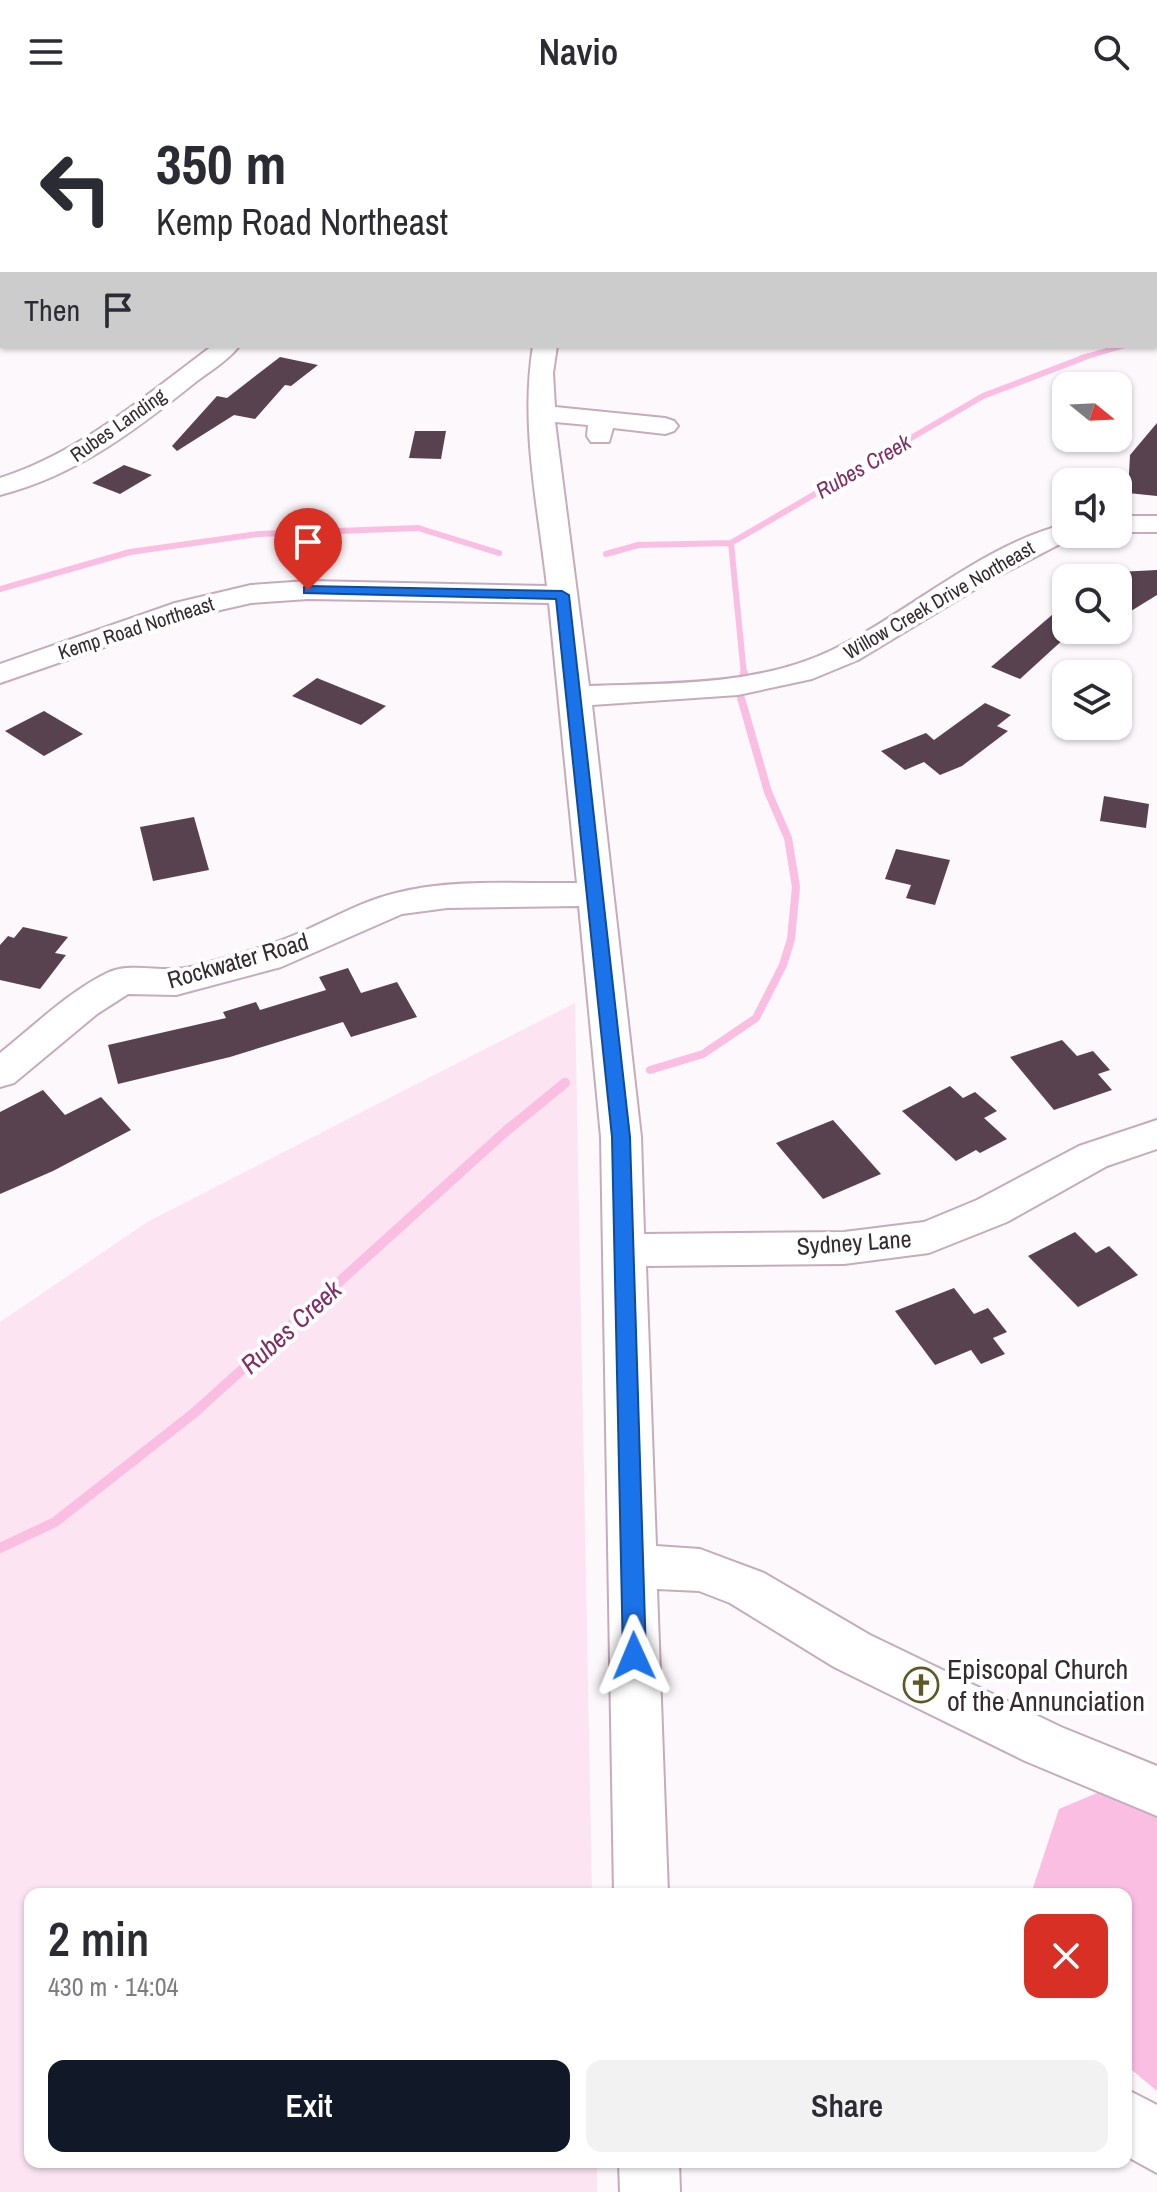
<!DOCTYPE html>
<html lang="en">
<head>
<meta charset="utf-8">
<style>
	:root { --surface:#fff; --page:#f2f2f3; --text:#2b2b33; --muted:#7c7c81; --accent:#111827 }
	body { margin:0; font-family:"Archivo Narrow",sans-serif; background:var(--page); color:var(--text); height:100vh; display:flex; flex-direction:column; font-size:30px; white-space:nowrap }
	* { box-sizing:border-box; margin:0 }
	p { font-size:26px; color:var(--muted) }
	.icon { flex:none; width:44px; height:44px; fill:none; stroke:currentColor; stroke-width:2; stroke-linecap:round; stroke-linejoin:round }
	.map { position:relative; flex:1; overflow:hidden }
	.details { position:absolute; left:24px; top:1784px; width:1108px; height:280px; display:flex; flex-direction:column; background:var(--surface); border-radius:16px; box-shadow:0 2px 6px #0004 }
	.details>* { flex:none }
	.guide { position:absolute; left:0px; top:0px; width:1158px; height:244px; box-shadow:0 2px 6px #0004; background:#fff; color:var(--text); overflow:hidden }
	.needle { width:52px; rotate:108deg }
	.controls { position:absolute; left:1052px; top:268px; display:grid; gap:16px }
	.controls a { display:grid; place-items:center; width:80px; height:80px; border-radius:16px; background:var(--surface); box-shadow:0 2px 6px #0004; font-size:40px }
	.pin { position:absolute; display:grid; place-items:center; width:68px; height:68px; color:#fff; margin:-82px -34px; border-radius:50% 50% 50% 0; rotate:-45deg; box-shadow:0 0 8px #0007 }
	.pin .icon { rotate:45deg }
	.me { position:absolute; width:88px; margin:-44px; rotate:359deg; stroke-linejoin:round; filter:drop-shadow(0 0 6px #0008) }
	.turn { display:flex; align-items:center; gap:28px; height:168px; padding:0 24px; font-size:36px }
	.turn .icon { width:104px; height:104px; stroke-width:2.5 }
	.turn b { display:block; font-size:56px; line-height:68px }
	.then { display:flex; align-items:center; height:76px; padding:0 24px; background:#0003; gap:16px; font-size:30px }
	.round { display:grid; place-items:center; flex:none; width:84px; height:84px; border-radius:16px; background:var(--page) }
	.headline { display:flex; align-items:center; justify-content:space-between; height:136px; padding:0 24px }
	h1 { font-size:48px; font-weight:600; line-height:60px }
	.button { display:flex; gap:16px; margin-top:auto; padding:16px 24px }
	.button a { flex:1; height:92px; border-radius:16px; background:var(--accent); color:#fff; font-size:32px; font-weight:600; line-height:92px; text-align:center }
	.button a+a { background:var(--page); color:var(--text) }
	header { display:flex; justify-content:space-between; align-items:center; height:104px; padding:0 24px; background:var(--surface); font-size:36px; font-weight:600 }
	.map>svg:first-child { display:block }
	.green { fill:#fce4f2 }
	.water { fill:#fbbee3 }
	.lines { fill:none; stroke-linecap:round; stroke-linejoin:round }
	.stream-far3 { stroke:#fbbee3; stroke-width:5 }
	.stream-far2 { stroke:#fbbee3; stroke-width:6 }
	.stream-far1 { stroke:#fbbee3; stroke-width:8 }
	.stream { stroke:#fbbee3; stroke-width:10 }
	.building { fill:#58424f }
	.minor-casing { stroke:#c6acbb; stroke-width:4 }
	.minor { fill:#fff; fill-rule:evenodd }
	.route { fill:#1a73e8; stroke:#114b97; stroke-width:2 }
	.labels { text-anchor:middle; stroke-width:8; stroke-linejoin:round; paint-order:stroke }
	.far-street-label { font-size:20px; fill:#352a30; stroke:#fff }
	.far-water-label { font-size:22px; font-style:italic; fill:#812c67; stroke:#fff }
	.street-label { font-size:24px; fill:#352a30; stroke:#fff }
	.water-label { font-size:26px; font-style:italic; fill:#812c67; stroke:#fff }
	.near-poi-label { font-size:28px; fill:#352a30; stroke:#fff; text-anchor:start }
</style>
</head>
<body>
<header><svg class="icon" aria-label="menu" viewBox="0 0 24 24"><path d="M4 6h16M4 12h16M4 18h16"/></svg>Navio<svg class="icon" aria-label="search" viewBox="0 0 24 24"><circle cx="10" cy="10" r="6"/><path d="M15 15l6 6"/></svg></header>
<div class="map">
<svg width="1157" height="2088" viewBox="0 0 1157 2088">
	<rect width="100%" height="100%" fill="#fdf8fb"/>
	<path class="green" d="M575,899l17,891h-562v268h567v30h-597v-870l149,-101z"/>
	<path class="water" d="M1102,1687l55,17v283l-31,-26v-171h-95l28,-85z"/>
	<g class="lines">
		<path class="stream-far3" d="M1081,254l42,-12"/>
		<path class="stream-far2" d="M731,439l252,-147 105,-40
			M731,439l13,132
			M606,450l32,-9 93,-2
			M0,485l130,-37 128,-18 160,-6 81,25"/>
		<path class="stream-far1" d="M744,569v5
			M650,966l53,-16 53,-36 27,-53 8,-26 5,-52 -8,-49 -20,-46 -27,-94"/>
		<path class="stream" d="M0,1444l55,-26 139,-109 312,-282 59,-48"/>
	</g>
	<path class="building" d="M280,253l38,8 -27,21 -6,-1 -30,34 -21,-4 -57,36 -5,-5 45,-50 10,2z
		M1157,319v73l-29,-3 2,-38z
		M415,327h31l-5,28 -32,-1z
		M124,361l28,10 -32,19 -28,-11z
		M1157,466v25l-39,24v-47z
		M1066,499v34l-46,42 -29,-12z
		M317,574l69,28 -25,19 -69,-29z
		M985,599l26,12 -14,11 11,5 -46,35 -22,9 -16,-13 -19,8 -24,-19 45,-18 8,7z
		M44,607l39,23 -39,22 -39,-25z
		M1104,692l45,8 -3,24 -46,-7z
		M194,713l15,53 -56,11 -13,-54z
		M896,745l54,11 -15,45 -29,-7 5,-13 -26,-6z
		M23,823l45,10 -13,16 11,2 -26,34 -40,-9v-35l8,-9 6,2z
		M348,864l13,25 36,-11 20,35 -66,20 -8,-15 -113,35 -112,27 -10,-39 118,-27 -3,-6 33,-10 4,8 66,-20 -7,-13z
		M1062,936l15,16 16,-5 17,19 -12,4 14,16 -58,20 -44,-53z
		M950,982l13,12 12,-6 22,19 -13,7 23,21 -27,14 -4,-3 -20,11 -54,-50z
		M43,986l22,25 36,-18 30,33 -78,41 -53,23v-82z
		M833,1016l48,54 -58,25 -47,-56z
		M1075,1128l21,21 13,-7 29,29 -60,32 -50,-51z
		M954,1184l20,26 14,-6 19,24 -14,6 12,16 -24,10 -10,-14 -36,15 -40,-54z"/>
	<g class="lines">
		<g class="minor-casing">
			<path id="minor" d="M25,0h40l2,2h-40z
				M1156,52h1v12h-1z
				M2,119v14l-2,1v-14z
				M212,242h27c-10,14 -29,25 -42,35 -60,48 -121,95 -197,114v-17c81,-26 145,-82 212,-132z
				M533,242h24l-4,27 2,34 110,11 9,3 4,5 -4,5 -9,3 -52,-6 -4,14h-18l-4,-6 1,-11 -33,-3 34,264c80,-3 167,0 241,-35 78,-37 151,-106 236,-127v10h13l-92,48 -129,78 -46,19 -74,16 -146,10 49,432 3,97 200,-2 80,-10 53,-22 102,-54 78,-26v29l-50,17 -100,56 -78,31 -85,11 -198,2 10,280 44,3 64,24 106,62 191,92 96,39v50l-132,-55 -191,-94 -104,-64 -31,-12 -42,-2 11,305h-54l-13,-757 -22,-231 -132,2 -45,6 -121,53 -105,28 -48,-1 -31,20 -83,69 -14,4v-34c34,-27 68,-61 107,-80 25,-12 57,1 84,-6 39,-11 79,-20 115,-37 31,-14 57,-29 90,-37 57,-15 122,-9 181,-10l-28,-280 -241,-4 -57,4 -57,13 -194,67v-19l175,-61 76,-18 57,-4 239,5c-9,-79 -27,-161 -14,-240z
				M1118,412h39v16h-39z
				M1126,1985l31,16v68l-31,-17z
				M619,2058h60l1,30h-60z"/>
		</g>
		<use href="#minor" class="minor"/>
	</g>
	<path class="route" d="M308,482l254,5 7,4 61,542 16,519 -4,7 -8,3 -8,-3 -3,-7 -11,-519 -56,-538 -252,-6v-6z"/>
	<defs>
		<g id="church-ring" transform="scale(1.8)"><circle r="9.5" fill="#fff" stroke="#5d5926" stroke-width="1.5"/><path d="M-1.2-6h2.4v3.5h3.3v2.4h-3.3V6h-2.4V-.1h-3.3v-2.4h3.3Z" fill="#5d5926"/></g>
	</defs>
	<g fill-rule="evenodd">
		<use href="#church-ring" x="921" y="1581"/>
	</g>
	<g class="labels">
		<g class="far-street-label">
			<text transform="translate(118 321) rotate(-35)" y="7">Rubes Landing</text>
			<text transform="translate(939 496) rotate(-30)" y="7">Willow Creek Drive Northeast</text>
			<text transform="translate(136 524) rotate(-18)" y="7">Kemp Road Northeast</text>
		</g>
		<g class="far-water-label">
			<text transform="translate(863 362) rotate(-30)" y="8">Rubes Creek</text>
		</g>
		<g class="street-label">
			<text transform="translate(238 857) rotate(-16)" y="8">Rockwater Road</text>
			<text transform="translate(854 1139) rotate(-4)" y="8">Sydney Lane</text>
		</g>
		<g class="water-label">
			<text transform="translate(291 1223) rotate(-42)" y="9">Rubes Creek</text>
		</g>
		<g class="near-poi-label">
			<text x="947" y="1575">Episcopal Church<tspan x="947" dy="32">of the Annunciation</tspan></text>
		</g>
	</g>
</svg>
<div class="controls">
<a><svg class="needle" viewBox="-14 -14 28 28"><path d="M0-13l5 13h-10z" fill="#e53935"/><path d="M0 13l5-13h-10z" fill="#7c7c81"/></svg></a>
<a><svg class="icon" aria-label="sound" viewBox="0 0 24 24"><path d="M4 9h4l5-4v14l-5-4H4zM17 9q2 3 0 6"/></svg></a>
<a><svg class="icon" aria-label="search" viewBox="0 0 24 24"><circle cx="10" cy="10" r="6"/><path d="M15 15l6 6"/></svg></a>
<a><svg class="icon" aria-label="layers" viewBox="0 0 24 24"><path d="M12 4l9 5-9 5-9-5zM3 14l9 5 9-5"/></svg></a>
</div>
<div class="pin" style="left:308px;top:486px;background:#d93025"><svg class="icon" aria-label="arrive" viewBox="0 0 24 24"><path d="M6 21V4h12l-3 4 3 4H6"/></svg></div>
<svg class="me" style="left:634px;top:1552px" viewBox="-20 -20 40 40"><path d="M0-17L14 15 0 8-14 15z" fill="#1a73e8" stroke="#fff" stroke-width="4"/></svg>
<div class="guide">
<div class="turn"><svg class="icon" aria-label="left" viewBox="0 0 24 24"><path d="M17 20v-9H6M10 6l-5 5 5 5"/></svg><div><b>350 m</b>Kemp Road Northeast</div></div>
<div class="then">Then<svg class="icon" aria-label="arrive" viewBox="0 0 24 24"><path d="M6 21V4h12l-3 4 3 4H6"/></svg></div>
</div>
<section class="details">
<div class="headline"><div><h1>2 min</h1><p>430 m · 14:04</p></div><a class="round" style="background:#d93025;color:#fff"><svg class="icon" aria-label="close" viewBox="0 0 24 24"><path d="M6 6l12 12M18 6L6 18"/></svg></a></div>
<div class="button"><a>Exit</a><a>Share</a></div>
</section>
</div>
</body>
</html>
